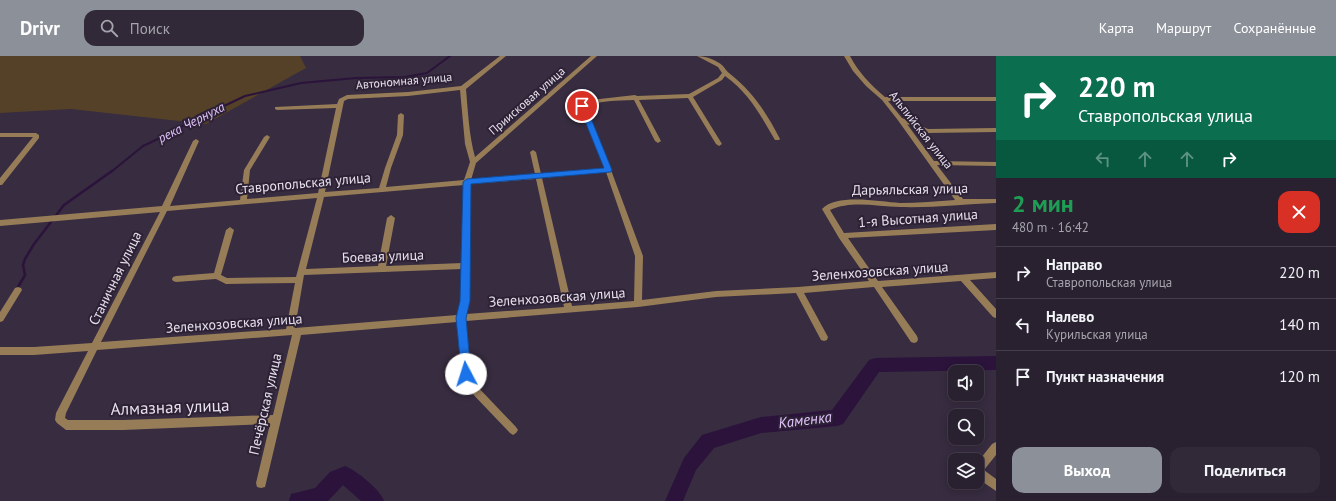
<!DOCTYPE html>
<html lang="ru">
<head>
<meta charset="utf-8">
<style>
	:root { --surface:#292130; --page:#312938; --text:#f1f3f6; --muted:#a5a3ab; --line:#453e4c; --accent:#8c9099 }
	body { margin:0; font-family:"PT Sans",sans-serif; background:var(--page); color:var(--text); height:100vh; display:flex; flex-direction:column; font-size:15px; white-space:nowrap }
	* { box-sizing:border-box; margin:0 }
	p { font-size:13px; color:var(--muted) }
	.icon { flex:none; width:22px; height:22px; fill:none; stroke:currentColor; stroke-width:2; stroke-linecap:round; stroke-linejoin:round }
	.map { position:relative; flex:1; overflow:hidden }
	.panel { display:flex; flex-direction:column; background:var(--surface); width:340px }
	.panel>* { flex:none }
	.hud { background:#0b6e4f; color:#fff; overflow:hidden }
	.buttons { position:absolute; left:948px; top:309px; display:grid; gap:8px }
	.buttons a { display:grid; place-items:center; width:36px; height:36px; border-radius:8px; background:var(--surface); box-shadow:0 2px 10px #0003,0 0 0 1px var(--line); font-size:20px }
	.pin { position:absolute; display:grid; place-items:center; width:34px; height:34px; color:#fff; margin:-17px; border:2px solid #fff; border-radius:50%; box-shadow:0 1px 4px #0007 }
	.me { position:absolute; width:44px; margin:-22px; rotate:355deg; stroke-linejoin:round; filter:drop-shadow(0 0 3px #0008) }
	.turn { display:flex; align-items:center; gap:14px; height:84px; padding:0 16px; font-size:18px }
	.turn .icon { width:52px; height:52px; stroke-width:2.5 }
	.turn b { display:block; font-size:28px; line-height:34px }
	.lanes { display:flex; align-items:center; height:38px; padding:0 16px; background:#0003; justify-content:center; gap:20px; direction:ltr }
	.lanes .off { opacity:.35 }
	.round { display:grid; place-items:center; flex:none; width:42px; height:42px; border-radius:12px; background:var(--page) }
	.summary { display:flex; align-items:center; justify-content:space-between; height:68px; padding:0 16px }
	h1 { font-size:24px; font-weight:700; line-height:30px; color:#1e9e55 }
	.action { display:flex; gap:8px; margin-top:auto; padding:8px 16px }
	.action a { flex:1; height:46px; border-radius:12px; background:var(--accent); color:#fff; font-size:16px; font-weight:700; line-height:46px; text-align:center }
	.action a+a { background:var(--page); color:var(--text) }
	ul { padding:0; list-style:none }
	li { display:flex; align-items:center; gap:12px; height:52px; padding:0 16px; border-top:1px solid var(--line) }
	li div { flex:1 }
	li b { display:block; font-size:15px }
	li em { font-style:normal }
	header { display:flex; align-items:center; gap:24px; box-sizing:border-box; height:56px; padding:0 20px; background:var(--accent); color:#fff }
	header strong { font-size:19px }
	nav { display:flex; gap:22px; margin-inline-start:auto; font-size:14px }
	.search { width:280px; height:36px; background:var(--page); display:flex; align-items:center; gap:10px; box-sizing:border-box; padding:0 14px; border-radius:12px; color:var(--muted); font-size:15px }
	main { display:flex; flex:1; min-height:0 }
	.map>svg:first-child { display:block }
	.green { fill:#554127 }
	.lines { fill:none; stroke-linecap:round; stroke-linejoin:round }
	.stream-far1 { stroke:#2b133b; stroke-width:2 }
	.stream { stroke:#2b133b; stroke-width:2.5 }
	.river { fill:#2b133b; fill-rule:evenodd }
	.minor { fill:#977c58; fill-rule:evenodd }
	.route { fill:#1a73e8; stroke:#114b97 }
	.labels { text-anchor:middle; stroke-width:4; stroke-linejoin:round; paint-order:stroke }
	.far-street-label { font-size:12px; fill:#e6dfec; stroke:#2d2235 }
	.far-water-label { font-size:13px; font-style:italic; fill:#e1c2fb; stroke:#2d2235 }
	.street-label { font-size:14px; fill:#e6dfec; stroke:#2d2235 }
	.water-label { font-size:15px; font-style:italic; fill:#e1c2fb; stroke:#2d2235 }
	.near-street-label { font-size:17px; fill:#e6dfec; stroke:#2d2235 }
</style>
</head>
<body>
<header>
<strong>Drivr</strong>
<div class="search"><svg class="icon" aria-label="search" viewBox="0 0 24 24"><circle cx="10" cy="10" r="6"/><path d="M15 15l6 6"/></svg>Поиск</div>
<nav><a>Карта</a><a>Маршрут</a><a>Сохранённые</a></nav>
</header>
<main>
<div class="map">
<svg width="996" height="445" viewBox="0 0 996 445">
	<rect width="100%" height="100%" fill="#372c40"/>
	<path class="green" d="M0,0h300l6,12 -100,56 -135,-15 -71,4z"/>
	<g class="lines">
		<path class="stream-far1" d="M111,116l32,-26 34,-16 20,-14 12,-6 15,-4 21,-10 56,-13 55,-5 49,-1 22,-4 23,-17"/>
		<path class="stream" d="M18,231l7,-12 -2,-10 2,-6 9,-15 30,-39 48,-34"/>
		<path class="river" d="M996,300v14l-117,2 -36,52 -6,2 -76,7 -47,15 -18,22 -13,31h-18l19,-43 18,-23 59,-18 71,-7 37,-50 6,-2z
			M345,410c12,5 35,23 39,35h-23l-18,-16 -15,16h-39l2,-7 24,-6 15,-16z"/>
		<path class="minor" d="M500,0h6l-40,33c2,23 3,46 9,68l116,-101h6l-121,107 -5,17 64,-6 -5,-22 3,-2 3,2 5,22 63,-6 -25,-62 1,-1 11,-5 44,-5 2,1 52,-2 29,-16 4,-5 -4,-6 -21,-11c8,0 20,4 26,10 2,2 3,5 6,7 24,19 37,39 51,66l-1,1h-4c-15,-25 -25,-46 -50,-64l-3,4 -29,17 29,47 -3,2 -3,-2 -28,-46 -49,2 22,41 -3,2 -3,-2 -21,-41c-17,1 -34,0 -49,7l26,63 32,86 -1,44 74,-9 82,-4 71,-6 -30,-43 -17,-29c15,-16 58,-7 78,-6 18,0 37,-2 55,-3l-58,-81 -15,-19 -16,-14 -13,-15 -9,-15h6c9,17 21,29 35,41h111v4h-108l14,17 26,11 68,-1v4l-69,1 -20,-9 27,37 62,1v4l-59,-1 26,34h33v4c-32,1 -64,5 -96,4 -23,0 -47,-7 -70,3l14,23 152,-9v6l-148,8 30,43 118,-9v6l-26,2 26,29v9l-3,-1 -32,-36 -79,6 35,49 1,3 -1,3 -3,1 -3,-1 -37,-55 -70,6 24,44 -1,3 -3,1 -3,-1 -25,-47 -80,4 -78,10 -172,14 5,53 3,9 42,44 2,3 -2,3 -3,2 -3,-2 -43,-45 -6,-14 -4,-52 -156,13 -35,148 -1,4 -4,1 -4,-1 -1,-4 14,-59 -147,6h-57l-9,-7 -2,-3 1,-7 32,-62 -54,4h-34v-8h34l58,-4 68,-131 -160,14v-6l162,-14 31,-65 3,-2 3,2 -29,65 70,-6 4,-30 20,-33 3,-2 3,2 -20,33 -3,29 71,-6 18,-85 -59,2 -2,-1v-2l62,-3 2,-5 8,-4 61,-3 53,-6zM460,34l5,54 5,18 -6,18 -78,7 5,-19 12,-33 1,-20 -3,-2 -3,2 -1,20 -12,33 -6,20 -54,4 19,-91 4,-2 60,-3zM606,116l29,84 -1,45 -62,5 -30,-128zM536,123l28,128 -98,7 3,-13 1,-117zM464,129l-2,78 -76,3 9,-48 -4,-3 -4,3 -9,48 -72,3 18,-72zM317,142l-21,79 -69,1 -6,-3 13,-45 -4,-3 -4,3 -12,43 -38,3 -3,1 -1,2 1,2 3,1 40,-3 10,5 69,-1 -9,46 -185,13 66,-131zM462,213l-1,32 -4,14 -162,13 9,-53zM292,279l-19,80 -150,5h-55l-3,-2 1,-5 31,-63z
			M0,77h36l3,2v3l-37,47h-2v-7l33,-41h-33z
			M18,231l3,1 1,2 -19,31 -3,1v-10l15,-24z
			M996,386v13l-12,15 12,9v12l-19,-13v-15l15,-19z"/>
	</g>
	<path class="route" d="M582,48l4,2 26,64 -1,2 -140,12 -1,117 -4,17 5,56 -2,3 -3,2 -4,-2 -6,-59 4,-17 3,-119 4,-3 137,-11 -25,-62z"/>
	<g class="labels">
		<g class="far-street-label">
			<text transform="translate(404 25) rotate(-5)" y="4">Автономная улица</text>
			<text transform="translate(527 45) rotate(-41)" y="4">Приисковая улица</text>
			<text transform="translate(921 74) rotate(52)" y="4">Альпийская улица</text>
		</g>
		<g class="far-water-label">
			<text transform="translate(191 66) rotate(-27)" y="5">река Чернуха</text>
		</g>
		<g class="street-label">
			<text transform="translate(303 127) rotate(-5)" y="5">Ставропольская улица</text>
			<text transform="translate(910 133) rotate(-1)" y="5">Дарьяльская улица</text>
			<text transform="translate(918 162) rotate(-4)" y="5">1-я Высотная улица</text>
			<text transform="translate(383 200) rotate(-2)" y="5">Боевая улица</text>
			<text transform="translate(880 215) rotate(-4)" y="5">Зеленхозовская улица</text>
			<text transform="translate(115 222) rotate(-64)" y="5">Станичная улица</text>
			<text transform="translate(557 241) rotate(-4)" y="5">Зеленхозовская улица</text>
			<text transform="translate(234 267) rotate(-4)" y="5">Зеленхозовская улица</text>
			<text transform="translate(265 348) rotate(-77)" y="5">Печёрская улица</text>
		</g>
		<g class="water-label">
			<text transform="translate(805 364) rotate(-7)" y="5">Каменка</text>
		</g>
		<g class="near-street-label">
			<text transform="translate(170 351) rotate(-2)" y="6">Алмазная улица</text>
		</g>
	</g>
</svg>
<div class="buttons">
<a><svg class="icon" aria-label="sound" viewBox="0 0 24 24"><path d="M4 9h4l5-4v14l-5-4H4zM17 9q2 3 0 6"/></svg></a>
<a><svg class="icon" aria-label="search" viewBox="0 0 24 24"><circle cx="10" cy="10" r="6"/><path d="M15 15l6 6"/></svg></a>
<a><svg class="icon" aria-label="layers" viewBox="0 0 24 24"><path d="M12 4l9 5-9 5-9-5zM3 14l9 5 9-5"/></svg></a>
</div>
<div class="pin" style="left:582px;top:50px;background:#d93025"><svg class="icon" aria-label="arrive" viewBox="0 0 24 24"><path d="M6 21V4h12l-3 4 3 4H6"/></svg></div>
<svg class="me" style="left:466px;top:318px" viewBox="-20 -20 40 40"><circle r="19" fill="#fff"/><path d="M0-13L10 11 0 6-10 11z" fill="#1a73e8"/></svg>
</div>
<section class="panel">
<div class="hud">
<div class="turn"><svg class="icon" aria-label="right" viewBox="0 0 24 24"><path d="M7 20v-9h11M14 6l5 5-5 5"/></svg><div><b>220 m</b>Ставропольская улица</div></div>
<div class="lanes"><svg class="icon off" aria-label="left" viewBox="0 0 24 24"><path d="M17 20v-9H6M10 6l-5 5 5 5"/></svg><svg class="icon off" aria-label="ahead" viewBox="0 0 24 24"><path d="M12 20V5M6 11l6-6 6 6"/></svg><svg class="icon off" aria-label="ahead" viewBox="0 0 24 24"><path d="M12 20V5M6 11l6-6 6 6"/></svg><svg class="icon" aria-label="right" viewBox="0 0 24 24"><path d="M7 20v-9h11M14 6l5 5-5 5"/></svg></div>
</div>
<div class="summary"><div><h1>2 мин</h1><p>480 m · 16:42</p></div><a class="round" style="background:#d93025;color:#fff"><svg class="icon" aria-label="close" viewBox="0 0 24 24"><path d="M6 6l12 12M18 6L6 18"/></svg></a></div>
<ul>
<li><svg class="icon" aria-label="right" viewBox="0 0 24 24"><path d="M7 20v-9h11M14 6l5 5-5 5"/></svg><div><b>Направо</b><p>Ставропольская улица</p></div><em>220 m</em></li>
<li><svg class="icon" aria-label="left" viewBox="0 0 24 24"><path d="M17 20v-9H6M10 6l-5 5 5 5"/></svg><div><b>Налево</b><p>Курильская улица</p></div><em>140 m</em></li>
<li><svg class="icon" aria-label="arrive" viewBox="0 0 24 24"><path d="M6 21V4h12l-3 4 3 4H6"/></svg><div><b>Пункт назначения</b></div><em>120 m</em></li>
</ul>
<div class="action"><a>Выход</a><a>Поделиться</a></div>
</section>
</main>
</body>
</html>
